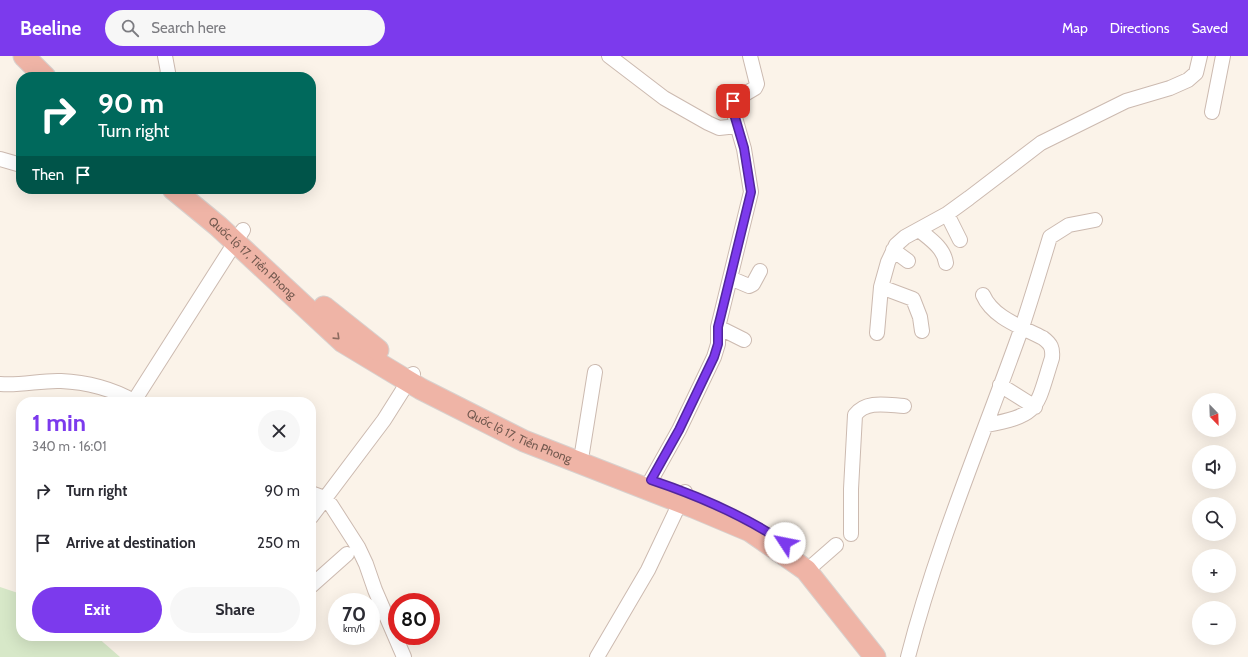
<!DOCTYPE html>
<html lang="en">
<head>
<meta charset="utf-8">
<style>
	:root { --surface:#fff; --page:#f7f7f7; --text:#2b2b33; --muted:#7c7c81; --accent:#7c3aed }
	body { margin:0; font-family:Cabin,sans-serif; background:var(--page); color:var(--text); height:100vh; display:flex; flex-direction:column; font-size:15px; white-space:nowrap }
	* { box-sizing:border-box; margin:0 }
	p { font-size:13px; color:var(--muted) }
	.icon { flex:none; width:22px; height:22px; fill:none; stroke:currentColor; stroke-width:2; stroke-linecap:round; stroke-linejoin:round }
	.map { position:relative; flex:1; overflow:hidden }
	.details { position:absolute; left:16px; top:341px; width:300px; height:244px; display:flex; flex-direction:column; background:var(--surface); border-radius:16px; box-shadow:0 4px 16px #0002 }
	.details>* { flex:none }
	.banner { position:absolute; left:16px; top:16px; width:300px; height:122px; border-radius:16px; box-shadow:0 4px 16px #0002; background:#00695c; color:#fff; overflow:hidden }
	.needle { width:26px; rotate:157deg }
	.tools { position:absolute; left:1192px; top:337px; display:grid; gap:8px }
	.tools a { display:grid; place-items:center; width:44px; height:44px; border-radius:50%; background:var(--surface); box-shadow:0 4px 16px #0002; font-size:20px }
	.speed { position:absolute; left:328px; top:537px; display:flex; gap:8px; font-size:20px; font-weight:700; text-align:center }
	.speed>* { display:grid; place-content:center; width:52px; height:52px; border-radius:50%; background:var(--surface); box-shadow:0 4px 16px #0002; line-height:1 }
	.speed small { font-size:10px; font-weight:400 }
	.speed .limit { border:6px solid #d22; background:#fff; color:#111 }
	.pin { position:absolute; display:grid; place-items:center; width:34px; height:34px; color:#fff; margin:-17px; border-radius:8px; box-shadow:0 2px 6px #0006 }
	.me { position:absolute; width:44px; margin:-22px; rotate:304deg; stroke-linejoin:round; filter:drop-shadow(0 0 3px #0008) }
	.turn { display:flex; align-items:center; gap:14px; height:84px; padding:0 16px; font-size:18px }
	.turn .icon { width:52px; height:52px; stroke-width:2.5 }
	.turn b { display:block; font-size:28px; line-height:34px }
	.then { display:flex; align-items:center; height:38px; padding:0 16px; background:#0003; gap:8px; font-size:15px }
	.round { display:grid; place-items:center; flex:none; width:42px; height:42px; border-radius:21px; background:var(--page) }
	.summary { display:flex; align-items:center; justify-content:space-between; height:68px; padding:0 16px }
	h1 { font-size:24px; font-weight:700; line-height:30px; color:var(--accent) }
	.cta { display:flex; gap:8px; margin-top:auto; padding:8px 16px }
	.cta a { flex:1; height:46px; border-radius:24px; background:var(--accent); color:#fff; font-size:16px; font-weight:700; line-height:46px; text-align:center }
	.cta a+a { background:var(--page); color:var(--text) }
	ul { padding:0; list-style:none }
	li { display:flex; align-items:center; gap:12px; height:52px; padding:0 16px }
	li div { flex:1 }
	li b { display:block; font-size:15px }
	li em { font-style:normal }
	header { display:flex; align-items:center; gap:24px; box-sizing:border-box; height:56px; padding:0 20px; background:var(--accent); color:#fff }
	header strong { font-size:19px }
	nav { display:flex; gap:22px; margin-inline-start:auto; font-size:14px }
	.search { width:280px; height:36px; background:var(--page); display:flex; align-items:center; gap:10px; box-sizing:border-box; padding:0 14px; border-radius:22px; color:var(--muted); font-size:15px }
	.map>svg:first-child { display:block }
	.green { fill:#d7e8c8 }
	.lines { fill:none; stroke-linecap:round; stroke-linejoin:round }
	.minor-casing { stroke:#ccbab0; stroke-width:16 }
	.highway-casing { stroke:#d8d1ce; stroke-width:23 }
	.minor { stroke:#fff; stroke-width:14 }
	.highway { stroke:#efb4a6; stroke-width:21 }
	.oneway { stroke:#8c6b60 }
	.route-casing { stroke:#51269a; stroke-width:10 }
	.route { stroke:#7c3aed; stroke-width:7 }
	.labels { text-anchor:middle; stroke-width:3; stroke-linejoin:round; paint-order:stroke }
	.street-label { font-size:12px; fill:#73594f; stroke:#fef7f0 }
</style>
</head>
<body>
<header>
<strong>Beeline</strong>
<div class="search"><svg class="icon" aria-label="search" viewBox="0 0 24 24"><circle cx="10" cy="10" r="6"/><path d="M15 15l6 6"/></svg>Search here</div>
<nav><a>Map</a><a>Directions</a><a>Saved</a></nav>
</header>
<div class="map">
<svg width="1248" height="601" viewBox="0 0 1248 601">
	<rect width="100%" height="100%" fill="#fbf3e9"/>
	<path class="green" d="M0,531l21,7v42h75l24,21h-120z"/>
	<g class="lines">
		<g class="minor-casing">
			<path id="minor" d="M165,0l3,16 -2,5
				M609,0l55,42 44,25 11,5 18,-2
				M1212,56l11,-56
				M0,103l21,6
				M947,158l13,26
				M919,174c11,9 25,18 27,33
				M893,194l15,11
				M730,222l19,8 4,-2 7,-13
				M881,231l32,12 7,18 2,14
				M983,239c10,23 39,32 60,43 8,6 10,10 9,20 -16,50 -11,57 -66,67
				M718,271l26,13
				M877,277l4,-46 7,-25 8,-17 9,-8 42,-23 22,-16 72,-55 85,-42 44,-13 18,-8 8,-7 4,-17
				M0,328c21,2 41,-4 61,-3 25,1 53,8 74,21
				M1000,329l35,22
				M134,345l109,-171
				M582,397l13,-81
				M651,424l28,-50 35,-73 4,-13v-17l3,-12 30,-123 -7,-43 -12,-42 1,-6 22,-13 2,-4 -7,-28
				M311,437l11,4 9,8 27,42 8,17 9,26 29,67
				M311,461l73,-97 29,-46
				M851,478v-45l4,-74c11,-15 32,-10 49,-9
				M812,510l24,-21
				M311,530l36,-32
				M597,601l51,-87 37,-78
				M908,601c29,-113 75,-220 114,-330 10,-30 19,-60 28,-90l19,-12 26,-5"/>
		</g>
		<g class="highway-casing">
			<g id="highway">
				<path d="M24,0l21,21"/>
				<path id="s1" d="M173,133l45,37 125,116 78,47 103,52 169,66 57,24 56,39 69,87"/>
				<path d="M324,251l54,43"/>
			</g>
		</g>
		<use href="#minor" class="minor"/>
		<use href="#highway" class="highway"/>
	</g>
	<defs><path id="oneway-chevron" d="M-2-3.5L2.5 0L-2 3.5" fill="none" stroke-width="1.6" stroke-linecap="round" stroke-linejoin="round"/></defs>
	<use class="oneway" href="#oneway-chevron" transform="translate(337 281) rotate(44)"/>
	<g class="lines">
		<g class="route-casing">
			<path id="route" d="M733,45l-1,6 12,41 7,44 -30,123 -3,12v17l-4,13 -35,73 -28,50c48,16 92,35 134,63"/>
		</g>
		<use href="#route" class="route"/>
	</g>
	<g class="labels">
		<g class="street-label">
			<text dy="4" stroke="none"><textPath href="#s1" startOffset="105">Quốc lộ 17, Tiền Phong</textPath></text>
			<text dy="4" stroke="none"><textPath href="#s1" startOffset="429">Quốc lộ 17, Tiền Phong</textPath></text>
		</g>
	</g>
</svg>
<div class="tools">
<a><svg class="needle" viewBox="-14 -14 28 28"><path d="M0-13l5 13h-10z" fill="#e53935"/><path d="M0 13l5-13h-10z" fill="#7c7c81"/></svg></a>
<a><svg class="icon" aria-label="sound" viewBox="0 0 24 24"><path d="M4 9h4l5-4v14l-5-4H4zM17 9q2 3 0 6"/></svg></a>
<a><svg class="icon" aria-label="search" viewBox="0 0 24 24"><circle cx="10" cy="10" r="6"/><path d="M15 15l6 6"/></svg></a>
<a>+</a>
<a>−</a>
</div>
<div class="speed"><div>70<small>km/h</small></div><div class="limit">80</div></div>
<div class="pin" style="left:733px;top:45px;background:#d93025"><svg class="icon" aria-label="arrive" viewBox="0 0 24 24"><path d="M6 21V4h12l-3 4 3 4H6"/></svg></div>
<svg class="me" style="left:785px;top:487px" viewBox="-20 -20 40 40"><circle r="19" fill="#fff"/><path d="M0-13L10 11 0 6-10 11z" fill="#7c3aed"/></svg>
<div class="banner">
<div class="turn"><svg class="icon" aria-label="right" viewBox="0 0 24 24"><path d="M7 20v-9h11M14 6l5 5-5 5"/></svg><div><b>90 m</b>Turn right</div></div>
<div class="then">Then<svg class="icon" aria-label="arrive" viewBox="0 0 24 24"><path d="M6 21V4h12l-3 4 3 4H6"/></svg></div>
</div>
<section class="details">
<div class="summary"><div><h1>1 min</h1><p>340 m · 16:01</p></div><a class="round"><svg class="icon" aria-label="close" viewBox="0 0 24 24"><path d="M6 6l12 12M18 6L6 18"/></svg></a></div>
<ul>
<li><svg class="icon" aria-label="right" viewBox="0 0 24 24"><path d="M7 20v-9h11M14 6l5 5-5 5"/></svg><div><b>Turn right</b></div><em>90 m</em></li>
<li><svg class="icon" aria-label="arrive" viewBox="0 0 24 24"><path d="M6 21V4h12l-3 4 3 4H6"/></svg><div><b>Arrive at destination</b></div><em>250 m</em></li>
</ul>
<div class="cta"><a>Exit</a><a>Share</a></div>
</section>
</div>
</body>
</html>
